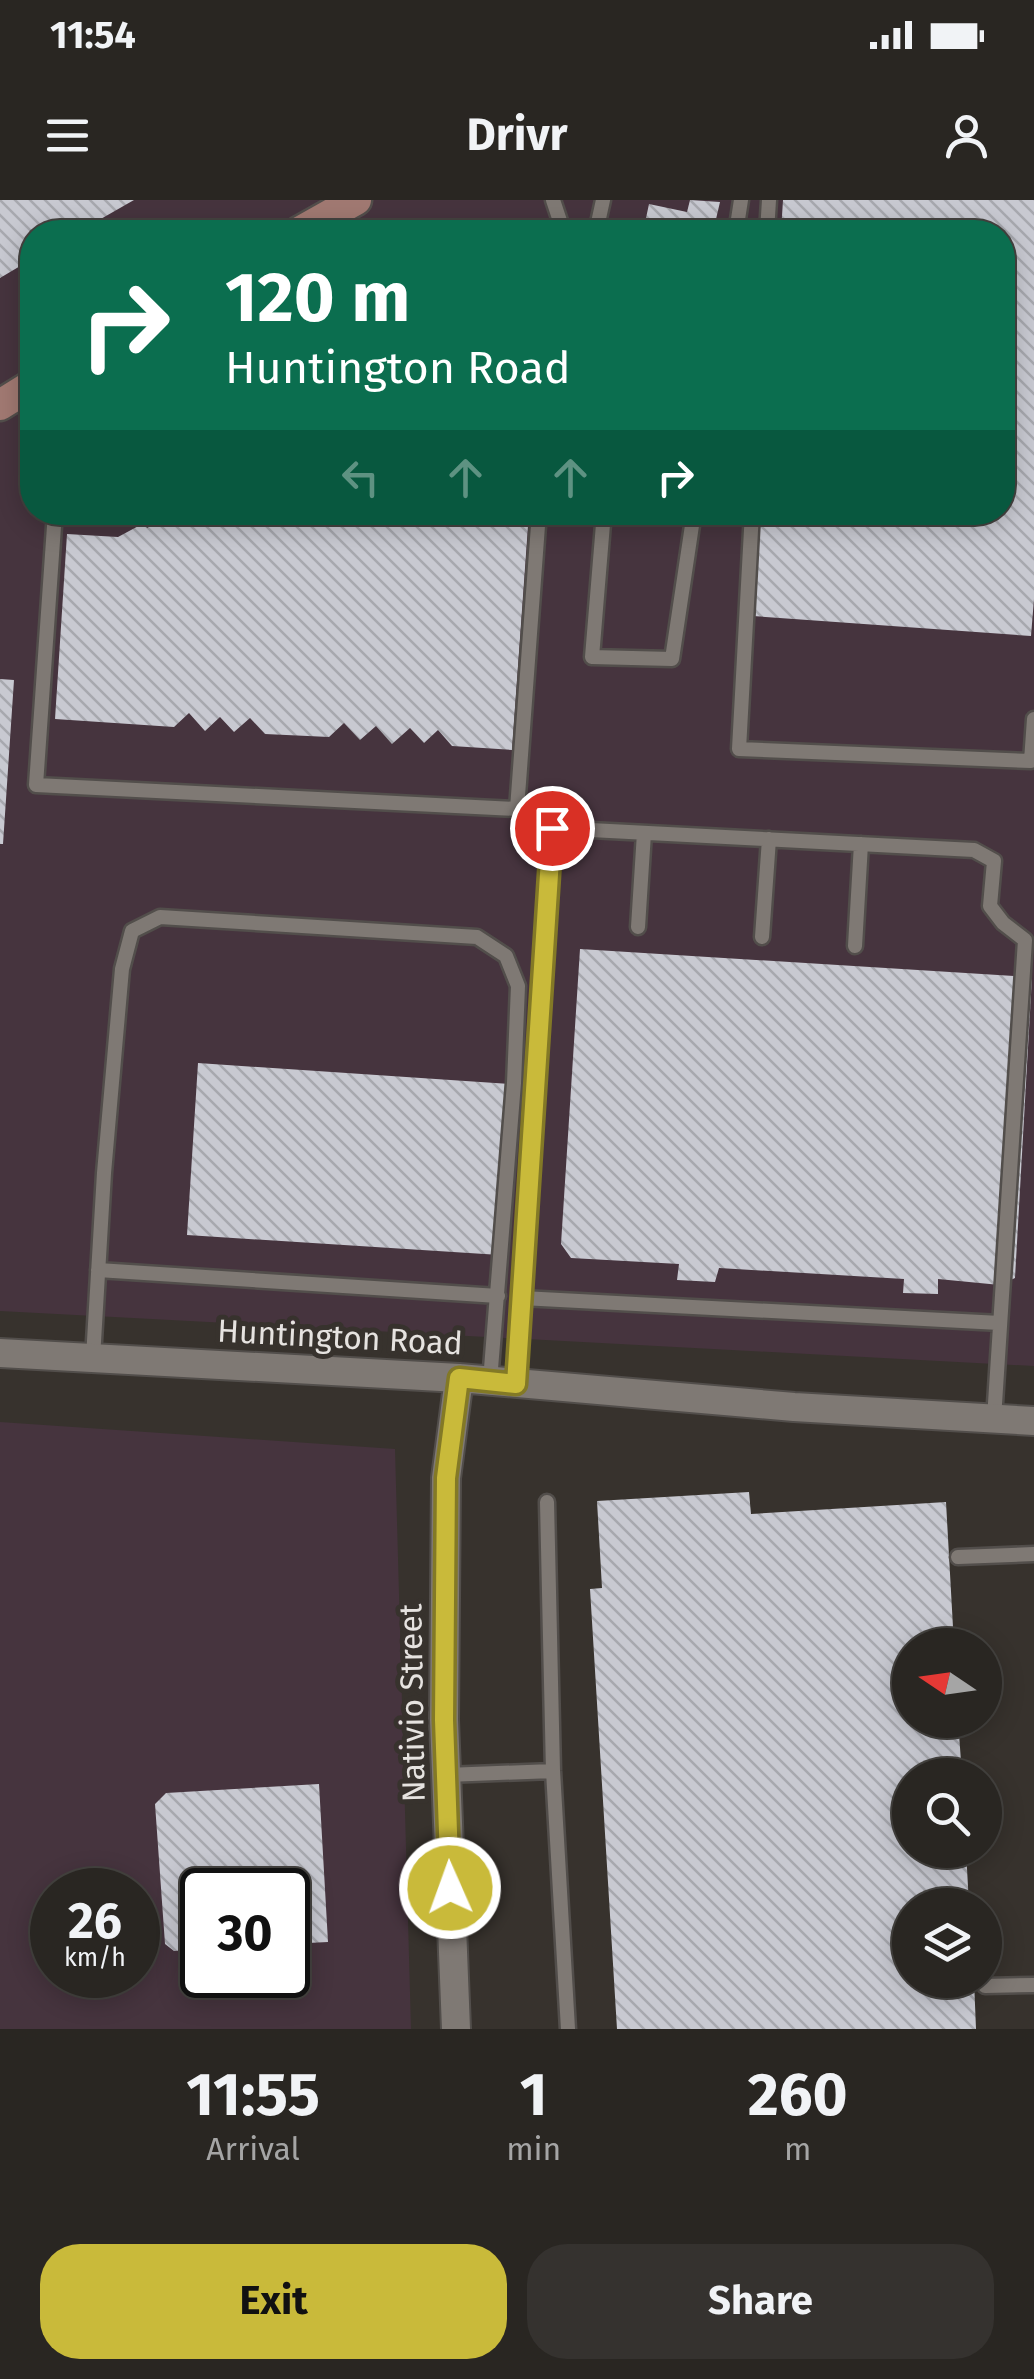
<!DOCTYPE html>
<html lang="en">
<head>
<meta charset="utf-8">
<style>
	:root { --surface:#292622; --page:#35322f; --text:#f1f3f6; --muted:#a5a5a5; --line:#454340; --accent:#c9ba3a }
	body { margin:0; font-family:"Fira Sans",sans-serif; background:var(--page); color:var(--text); height:100vh; display:flex; flex-direction:column; font-size:38px; white-space:nowrap }
	* { box-sizing:border-box; margin:0 }
	p { font-size:32px; color:var(--muted) }
	.icon { flex:none; width:55px; height:55px; fill:none; stroke:currentColor; stroke-width:2; stroke-linecap:round; stroke-linejoin:round }
	.map { position:relative; height:1829px; overflow:hidden }
	.side { display:flex; flex-direction:column; background:var(--surface); flex:1 }
	.side>* { flex:none }
	.guide { position:absolute; left:20px; top:20px; width:995px; height:305px; border-radius:40px; box-shadow:0 5px 25px #0003,0 0 0 2px var(--line); background:#0b6e4f; color:#fff; overflow:hidden }
	.needle { width:65px; rotate:283deg }
	.tools { position:absolute; left:892px; top:1428px; display:grid; gap:20px }
	.tools a { display:grid; place-items:center; width:110px; height:110px; border-radius:50%; background:var(--surface); box-shadow:0 5px 25px #0003,0 0 0 2px var(--line); font-size:50px }
	.speed { position:absolute; left:30px; top:1668px; display:flex; gap:20px; font-size:50px; font-weight:700; text-align:center }
	.speed>* { display:grid; place-content:center; width:130px; height:130px; border-radius:50%; background:var(--surface); box-shadow:0 5px 25px #0003,0 0 0 2px var(--line); line-height:1 }
	.speed small { font-size:25px; font-weight:400 }
	.speed .limit { border:5px solid #111; border-radius:15px; background:#fff; color:#111 }
	.pin { position:absolute; display:grid; place-items:center; width:85px; height:85px; color:#fff; margin:-42px; border:5px solid #fff; border-radius:50%; box-shadow:0 2px 10px #0007 }
	.me { position:absolute; width:110px; margin:-55px; rotate:358deg; stroke-linejoin:round; filter:drop-shadow(0 0 8px #0008) }
	.turn { display:flex; align-items:center; gap:35px; height:210px; padding:0 40px; font-size:45px }
	.turn .icon { width:130px; height:130px; stroke-width:2.5 }
	.turn b { display:block; font-size:70px; line-height:85px }
	.lanes { display:flex; align-items:center; height:95px; padding:0 40px; background:#0003; justify-content:center; gap:50px; direction:ltr }
	.lanes .off { opacity:.35 }
	.eta { display:flex; justify-content:space-evenly; align-items:center; height:170px; text-align:center }
	.eta b { font-size:60px; font-weight:700; line-height:70px }
	.cta { display:flex; gap:20px; margin-top:auto; padding:20px 40px }
	.cta a { flex:1; height:115px; border-radius:40px; background:var(--accent); color:#111; font-size:40px; font-weight:700; line-height:115px; text-align:center }
	.cta a+a { background:var(--page); color:var(--text) }
	.status { display:flex; justify-content:space-between; align-items:center; height:70px; padding:0 50px; background:var(--surface); direction:ltr }
	.status svg { height:28px; fill:currentColor }
	header { display:flex; justify-content:space-between; align-items:center; height:130px; padding:0 40px; background:var(--surface); font-size:45px; font-weight:700 }
	.map>svg:first-child { display:block }
	.industrial { fill:#46343e; fill-rule:evenodd }
	.building { fill:url(#building-back-hatch) }
	.lines { fill:none; stroke-linecap:round; stroke-linejoin:round }
	.lane-casing { stroke:#524e4b; stroke-width:19 }
	.street-casing { stroke:#524e4b; stroke-width:32 }
	.secondary-casing { stroke:#524e4b; stroke-width:35 }
	.lane { stroke:#7f7974; stroke-width:14 }
	.street { stroke:#7f7974; stroke-width:28 }
	.secondary { stroke:#a17972; stroke-width:30 }
	.route-casing { stroke:#837926; stroke-width:25 }
	.route { stroke:#c9ba3a; stroke-width:18 }
	.labels { text-anchor:middle; stroke-width:10; stroke-linejoin:round; paint-order:stroke }
	.street-label { font-size:32px; fill:#e6e3e0; stroke:#37322d }
</style>
</head>
<body>
<div class="status"><b>11:54</b><svg viewBox="0 0 49 12"><path d="M0 12V9h3v3zM5 12V6h3v6zM10 12V3h3v9zM15 12V0h3v12zM26 1h20v11H26zM47 4h2v5h-2z"/></svg></div>
<header><svg class="icon" aria-label="menu" viewBox="0 0 24 24"><path d="M4 6h16M4 12h16M4 18h16"/></svg>Drivr<svg class="icon" aria-label="person" viewBox="0 0 24 24"><circle cx="12" cy="8" r="4"/><path d="M4 21q1-7 8-7t8 7"/></svg></header>
<div class="map">
<svg width="1034" height="1829" viewBox="0 0 1034 1829">
	<defs>
		<pattern id="building-back-hatch" width="6" height="6" patternUnits="userSpaceOnUse" patternTransform="scale(2.5)"><rect width="6" height="6" fill="#c8c9d1"/><path d="M-1 5l2 2M0 0l6 6M5-1l2 2" fill="none" stroke="#a7a8ae"/></pattern>
	</defs>
	<rect width="100%" height="100%" fill="#37322d"/>
	<path class="industrial" d="M0,0h1034v1166l-1034,-55zM32,32h970v280h-970z
		M0,1222l395,27 16,580h-411zM52,1690h86v85h-86zM202,1690h86v85h-86z"/>
	<path class="building" d="M0,0h134l-56,32h-46v27l-32,19z
		M690,0l30,2 -7,30h-70l6,-28 38,8z
		M783,0h251v399l-3,37 -278,-20 7,-104h242v-280h-221z
		M173,312h356l-17,238 -60,-4 -14,-16 -14,13 -14,-15 -18,16 -16,-18 -16,14 -16,-17 -15,14 -64,-3 -15,-16 -16,14 -14,-15 -15,14 -16,-18 -15,14 -119,-8 12,-185 51,3 26,-14 3,5z
		M0,479l14,1 -11,164h-3z
		M580,749l452,28 -17,301 -15,7 -62,-6v15l-35,-1 1,-14 -185,-11 -4,14 -38,-2 2,-16 -108,-6 -10,-14z
		M198,863l313,21 -11,171 -313,-20z
		M749,1292l2,22 195,-12 8,143h-44v75h48l4,55h-52v75h56l3,55h-59v75h64l2,49h-359l-27,-440 12,-1 -5,-87z
		M319,1584l9,158 -40,2v-54h-86v59l-28,2 -9,-7 -10,-140 11,-11z"/>
	<g class="lines">
		<g class="lane-casing">
			<path id="lane" d="M553,0l8,24 -1,8
				M596,32l7,-32
				M736,32l5,-32
				M767,32l2,-32
				M55,312l-19,273 481,24 22,-297
				M604,312l-12,145 80,2 22,-147
				M752,312l-13,237 292,12 3,-42
				M638,727l6,-94
				M762,737l7,-98
				M855,746l6,-102
				M98,1070l400,26
				M522,1098l478,25
				M93,1158l11,-185 18,-204 10,-38 28,-14 317,20 29,19 12,30 -4,97 -24,298
				M516,1183l36,-555 422,22 20,11 -4,45 13,17 22,17 -31,479
				M547,1302l6,269 15,258
				M958,1357l76,-3
				M446,1575l107,-4
				M985,1786l49,-1"/>
		</g>
		<g class="street-casing">
			<path id="street" d="M0,1153l459,25 335,29 240,14
				M456,1829l-12,-309 2,-242 13,-100"/>
		</g>
		<g class="secondary-casing">
			<path id="secondary" d="M299,32l57,-32
				M0,205l32,-20"/>
		</g>
		<use href="#lane" class="lane"/>
		<use href="#street" class="street"/>
		<use href="#secondary" class="secondary"/>
	</g>
	<g class="lines">
		<g class="route-casing">
			<path id="route" d="M450,1688l-6,-168 2,-242 13,-100 57,6 36,-556"/>
		</g>
		<use href="#route" class="route"/>
	</g>
	<g class="labels">
		<g class="street-label">
			<text transform="translate(340 1137) rotate(3)" y="11">Huntington Road</text>
			<text transform="translate(412 1503) rotate(-91)" y="11">Nativio Street</text>
		</g>
	</g>
</svg>
<div class="tools">
<a><svg class="needle" viewBox="-14 -14 28 28"><path d="M0-13l5 13h-10z" fill="#e53935"/><path d="M0 13l5-13h-10z" fill="#a5a5a5"/></svg></a>
<a><svg class="icon" aria-label="search" viewBox="0 0 24 24"><circle cx="10" cy="10" r="6"/><path d="M15 15l6 6"/></svg></a>
<a><svg class="icon" aria-label="layers" viewBox="0 0 24 24"><path d="M12 4l9 5-9 5-9-5zM3 14l9 5 9-5"/></svg></a>
</div>
<div class="speed"><div>26<small>km/h</small></div><div class="limit">30</div></div>
<div class="pin" style="left:552px;top:628px;background:#d93025"><svg class="icon" aria-label="arrive" viewBox="0 0 24 24"><path d="M6 21V4h12l-3 4 3 4H6"/></svg></div>
<svg class="me" style="left:450px;top:1688px" viewBox="-20 -20 40 40"><circle r="17" fill="#c9ba3a" stroke="#fff" stroke-width="3"/><path d="M0-11L8 9 0 5-8 9z" fill="#fff"/></svg>
<div class="guide">
<div class="turn"><svg class="icon" aria-label="right" viewBox="0 0 24 24"><path d="M7 20v-9h11M14 6l5 5-5 5"/></svg><div><b>120 m</b>Huntington Road</div></div>
<div class="lanes"><svg class="icon off" aria-label="left" viewBox="0 0 24 24"><path d="M17 20v-9H6M10 6l-5 5 5 5"/></svg><svg class="icon off" aria-label="ahead" viewBox="0 0 24 24"><path d="M12 20V5M6 11l6-6 6 6"/></svg><svg class="icon off" aria-label="ahead" viewBox="0 0 24 24"><path d="M12 20V5M6 11l6-6 6 6"/></svg><svg class="icon" aria-label="right" viewBox="0 0 24 24"><path d="M7 20v-9h11M14 6l5 5-5 5"/></svg></div>
</div>
</div>
<section class="side">
<div class="eta">
<div><b>11:55</b><p>Arrival</p></div>
<div><b>1</b><p>min</p></div>
<div><b>260</b><p>m</p></div>
</div>
<div class="cta"><a>Exit</a><a>Share</a></div>
</section>
</body>
</html>
